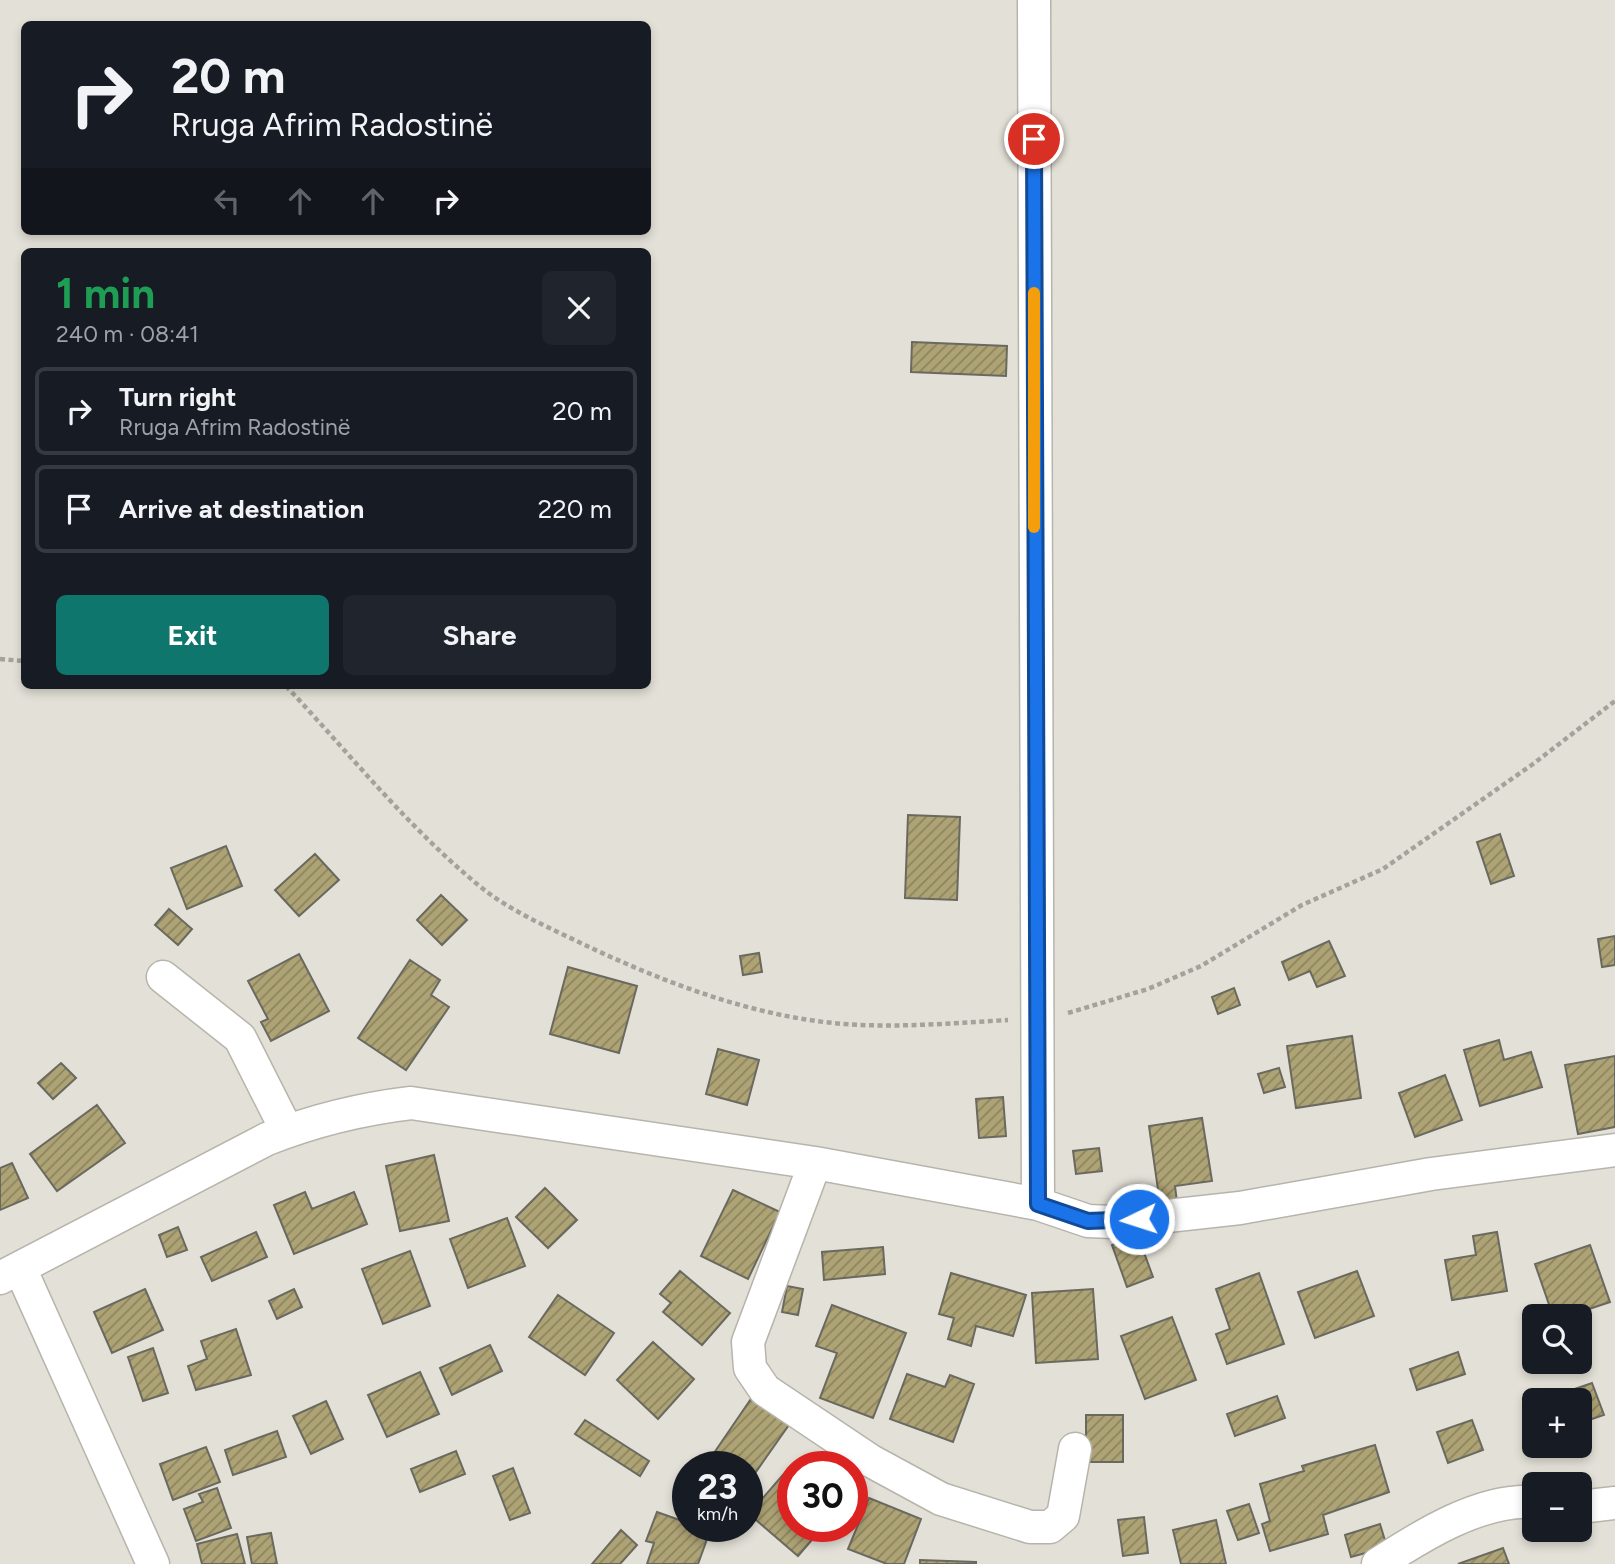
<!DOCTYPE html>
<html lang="en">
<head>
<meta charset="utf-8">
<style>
	:root { --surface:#171b24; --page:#20242c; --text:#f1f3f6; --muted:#9ea1a6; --line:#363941; --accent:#0f766e }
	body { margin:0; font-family:Figtree,sans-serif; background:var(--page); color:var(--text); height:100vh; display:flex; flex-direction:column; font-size:26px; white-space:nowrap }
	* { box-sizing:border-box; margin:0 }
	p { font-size:23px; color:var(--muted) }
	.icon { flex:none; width:38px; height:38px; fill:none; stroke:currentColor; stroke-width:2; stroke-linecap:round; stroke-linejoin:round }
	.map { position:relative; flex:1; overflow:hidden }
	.drawer { position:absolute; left:21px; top:248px; width:630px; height:441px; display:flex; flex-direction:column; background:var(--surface); border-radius:10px; box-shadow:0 4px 10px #0003 }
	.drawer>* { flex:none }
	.banner { position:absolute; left:21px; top:21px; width:630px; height:214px; border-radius:10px; box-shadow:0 4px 10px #0003; background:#171b24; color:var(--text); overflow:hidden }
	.buttons { position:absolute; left:1522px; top:1304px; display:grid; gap:14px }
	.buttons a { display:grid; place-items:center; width:70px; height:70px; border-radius:10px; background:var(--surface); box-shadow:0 4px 10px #0003; font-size:35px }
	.speed { position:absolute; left:672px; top:1451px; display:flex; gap:14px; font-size:35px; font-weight:700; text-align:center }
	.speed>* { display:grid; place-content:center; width:91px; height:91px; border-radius:50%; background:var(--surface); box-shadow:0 4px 10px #0003; line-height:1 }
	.speed small { font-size:18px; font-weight:400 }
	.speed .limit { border:10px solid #d22; background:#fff; color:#111 }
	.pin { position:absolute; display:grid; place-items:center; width:60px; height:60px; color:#fff; margin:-30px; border:4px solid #fff; border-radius:50%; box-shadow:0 2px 7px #0007 }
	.me { position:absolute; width:77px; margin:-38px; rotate:266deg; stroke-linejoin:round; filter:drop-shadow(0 0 5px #0008) }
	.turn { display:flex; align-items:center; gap:24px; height:147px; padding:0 35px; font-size:32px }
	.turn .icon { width:91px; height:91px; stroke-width:2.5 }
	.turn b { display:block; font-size:49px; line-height:60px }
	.lanes { display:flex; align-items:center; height:66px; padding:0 35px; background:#0003; justify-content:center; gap:35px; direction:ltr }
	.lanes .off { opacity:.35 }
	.round { display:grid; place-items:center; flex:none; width:74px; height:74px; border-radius:10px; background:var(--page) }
	.overview { display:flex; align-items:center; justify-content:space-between; height:119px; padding:0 35px }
	h1 { font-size:42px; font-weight:700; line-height:52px; color:#1e9e55 }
	.cta { display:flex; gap:14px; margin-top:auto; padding:14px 35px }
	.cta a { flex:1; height:80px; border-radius:10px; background:var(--accent); color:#fff; font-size:28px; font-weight:700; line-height:80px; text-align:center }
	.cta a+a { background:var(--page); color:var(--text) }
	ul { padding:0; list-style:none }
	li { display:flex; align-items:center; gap:21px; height:88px; margin:0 14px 10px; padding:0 21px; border:4px solid var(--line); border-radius:10px }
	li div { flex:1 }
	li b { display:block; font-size:26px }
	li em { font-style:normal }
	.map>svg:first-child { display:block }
	.building { fill:url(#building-hatch); stroke:#6a6960; stroke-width:2 }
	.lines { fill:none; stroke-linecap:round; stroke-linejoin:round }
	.minor-casing { stroke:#b7b4ab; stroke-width:35 }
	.path { stroke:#a4a39b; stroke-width:4.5; stroke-dasharray:5 3.5; stroke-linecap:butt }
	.minor { stroke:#fff; stroke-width:32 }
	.route-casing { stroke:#114b97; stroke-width:18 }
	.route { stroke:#1a73e8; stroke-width:12 }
	.slow { stroke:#f59e0b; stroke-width:12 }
</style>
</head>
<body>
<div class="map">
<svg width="1615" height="1564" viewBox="0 0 1615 1564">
	<defs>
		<pattern id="building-hatch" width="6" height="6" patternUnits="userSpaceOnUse" patternTransform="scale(1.75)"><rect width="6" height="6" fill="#aea375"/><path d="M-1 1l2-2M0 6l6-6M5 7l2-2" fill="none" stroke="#8c845f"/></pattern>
	</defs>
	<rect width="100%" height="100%" fill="#e3e1d7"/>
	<path class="building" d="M912,342l95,4 -1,30 -95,-4z
		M908,815l52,2 -3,83 -52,-2z
		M1500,834l14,42 -23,8 -14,-42z
		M226,846l16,40 -55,23 -16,-41z
		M315,854l24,26 -40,36 -24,-26z
		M441,895l26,25 -25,25 -25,-25z
		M169,909l23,20 -14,16 -23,-20z
		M1615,936v29l-13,2 -4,-28z
		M1329,941l16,35 -28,11 -7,-16 -21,9 -7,-18z
		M759,953l3,19 -19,3 -3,-19z
		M299,954l30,57 -58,30 -10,-19 7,-3 -20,-38z
		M410,960l30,20 -9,15 18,12 -43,63 -48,-32z
		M568,967l69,19 -18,67 -69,-19z
		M1234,988l6,17 -22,9 -6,-17z
		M1352,1036l9,62 -65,10 -9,-62z
		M1499,1040l5,20 27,-8 11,35 -62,19 -16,-56z
		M718,1049l41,11 -12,45 -41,-11z
		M1615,1056v71l-37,7 -13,-69z
		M61,1063l15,15 -23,21 -15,-16z
		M1279,1068l6,19 -21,6 -6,-19z
		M1445,1075l17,45 -47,17 -16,-44z
		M1003,1097l3,39 -27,2 -3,-39z
		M97,1105l28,38 -68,48 -27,-37z
		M1202,1118l10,63 -37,5 2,16 -17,2 -11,-78z
		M1099,1148l3,23 -26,3 -3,-23z
		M434,1155l15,66 -49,10 -14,-65z
		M12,1163l16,35 -28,12v-42z
		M545,1188l32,32 -29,28 -32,-31z
		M733,1190l47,22 -32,67 -47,-23z
		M305,1192l7,17 42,-17 13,32 -73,30 -20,-49z
		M507,1218l18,48 -57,22 -18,-49z
		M178,1227l9,23 -20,7 -8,-22z
		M256,1232l11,25 -55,24 -11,-24z
		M1497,1232l10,59 -55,9 -7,-40 31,-5 -3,-19z
		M1138,1236l15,41 -26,10 -15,-42z
		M1590,1245l20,57 -42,14h-15l-18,-52z
		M883,1247l2,27 -61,6 -2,-28z
		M410,1251l20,55 -47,18 -21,-55z
		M680,1271l50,42 -28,32 -39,-33 8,-9 -11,-9z
		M1357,1271l17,45 -59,22 -17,-46z
		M951,1273l75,22 -13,41 -37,-10 -5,20 -23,-7 6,-21 -15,-4z
		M1259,1273l25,71 -57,20 -11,-30 14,-5 -14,-40z
		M787,1286l16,3 -5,26 -16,-3z
		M145,1289l18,41 -51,23 -18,-41z
		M294,1289l8,18 -25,12 -8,-18z
		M1093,1289l5,70 -62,4 -4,-70z
		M558,1295l56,38 -29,42 -56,-38z
		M832,1305l74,28 -33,85 -53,-20 17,-45 -21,-7z
		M1172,1317l24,63 -51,19 -24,-63z
		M236,1329l15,46 -55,15 -8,-24 19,-7 -6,-18z
		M653,1342l41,37 -36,40 -41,-39z
		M490,1345l12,26 -50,24 -12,-27z
		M153,1348l15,45 -25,8 -15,-44z
		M1458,1352l7,22 -48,16 -7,-21z
		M420,1372l19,42 -52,23 -19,-42z
		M907,1374l38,13 5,-12 24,9 -21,58 -63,-23z
		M1592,1383l12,32 -24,8v-23h-15l-2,-7z
		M753,1396l38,26 -40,57 -4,-3v-10h-14l-19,-13z
		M1277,1396l8,22 -50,18 -8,-22z
		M326,1401l17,38 -32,15 -18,-38z
		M1086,1415h37v47h-37z
		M585,1420l64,41 -9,15 -65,-42z
		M1472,1420l11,30 -35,13 -11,-31z
		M277,1431l9,26 -53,18 -8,-25z
		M1375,1445l14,47 -66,23 5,19 -58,17 -8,-27 8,-3 -10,-37 44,-13 -2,-5z
		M206,1447l14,35 -47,18 -13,-36z
		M456,1451l9,23 -45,18 -9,-23z
		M513,1468l17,45 -20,7 -17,-44z
		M788,1469l5,5v52h31l-26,30 -49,-42z
		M217,1488l14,40 -35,13 -12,-32 19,-7 -4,-8z
		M869,1498l52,21 -17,45h-17l-39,-15z
		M1249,1504l10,29 -21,7 -11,-29z
		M657,1512l31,11v3l22,5 -12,33h-51l7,-21 -8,-2z
		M1144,1517l4,36 -25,3 -5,-36z
		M1216,1520l10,44h-45l-8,-34z
		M1380,1524l7,23 -36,10 -6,-22z
		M621,1530l16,15 -17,19h-28z
		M271,1533l6,31h-25l-5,-27z
		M237,1534l8,30h-43l-5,-20z
		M1503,1548l6,16h-51z
		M920,1560l56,2v2h-56z"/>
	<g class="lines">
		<g class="minor-casing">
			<path id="minor" d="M1034,0l4,1204
				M163,977l77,61 47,93
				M815,1163l-67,179 2,26 15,22 106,71 70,38 89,28h20l13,-11 12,-67
				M20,1268l133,296
				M0,1278l267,-139c48,-19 93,-30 144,-36l404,60 223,41 50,17 25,1 127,-14 191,-34 184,-24
				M1580,1507l35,-4
				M1378,1564c43,-28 103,-66 157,-62"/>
		</g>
		<path class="path" d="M0,659l24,2
			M286,686c62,66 121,140 191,198 32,27 73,44 110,62 81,38 168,71 257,78 55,4 109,-1 164,-4
			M1068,1013l80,-24 53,-23 101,-61 81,-36 150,-105 82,-63"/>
		<use href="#minor" class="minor"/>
	</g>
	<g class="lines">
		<g class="route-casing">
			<path id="route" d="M1034,139l4,1065 50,17 51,-2"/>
		</g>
		<use href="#route" class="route"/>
		<path class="slow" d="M1034,293v234"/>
	</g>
</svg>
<div class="buttons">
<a><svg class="icon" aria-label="search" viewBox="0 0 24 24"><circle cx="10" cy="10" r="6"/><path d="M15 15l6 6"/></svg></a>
<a>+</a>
<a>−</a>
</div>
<div class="speed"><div>23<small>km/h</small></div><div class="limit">30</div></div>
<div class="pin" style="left:1034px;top:139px;background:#d93025"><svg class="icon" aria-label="arrive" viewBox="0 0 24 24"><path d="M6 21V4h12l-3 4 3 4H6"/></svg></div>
<svg class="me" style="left:1139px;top:1219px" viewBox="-20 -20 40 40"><circle r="17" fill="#1a73e8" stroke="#fff" stroke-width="3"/><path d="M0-11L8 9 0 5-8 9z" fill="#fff"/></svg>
<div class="banner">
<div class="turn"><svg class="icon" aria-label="right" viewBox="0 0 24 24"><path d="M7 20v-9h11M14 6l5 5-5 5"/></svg><div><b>20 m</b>Rruga Afrim Radostinë</div></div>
<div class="lanes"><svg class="icon off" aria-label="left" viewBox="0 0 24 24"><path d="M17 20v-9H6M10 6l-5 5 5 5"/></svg><svg class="icon off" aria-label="ahead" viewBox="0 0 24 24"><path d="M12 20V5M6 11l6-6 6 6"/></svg><svg class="icon off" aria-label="ahead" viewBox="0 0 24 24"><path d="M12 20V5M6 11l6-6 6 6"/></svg><svg class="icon" aria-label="right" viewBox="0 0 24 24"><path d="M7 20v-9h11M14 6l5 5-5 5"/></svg></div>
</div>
<section class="drawer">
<div class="overview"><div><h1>1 min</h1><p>240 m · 08:41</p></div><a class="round"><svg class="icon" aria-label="close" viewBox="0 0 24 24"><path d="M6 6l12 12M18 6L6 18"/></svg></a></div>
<ul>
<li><svg class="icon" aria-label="right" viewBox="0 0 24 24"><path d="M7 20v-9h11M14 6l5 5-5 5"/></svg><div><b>Turn right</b><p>Rruga Afrim Radostinë</p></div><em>20 m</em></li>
<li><svg class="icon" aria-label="arrive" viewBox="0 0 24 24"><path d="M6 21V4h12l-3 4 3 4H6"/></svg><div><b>Arrive at destination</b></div><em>220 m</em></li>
</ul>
<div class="cta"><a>Exit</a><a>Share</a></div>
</section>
</div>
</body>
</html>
